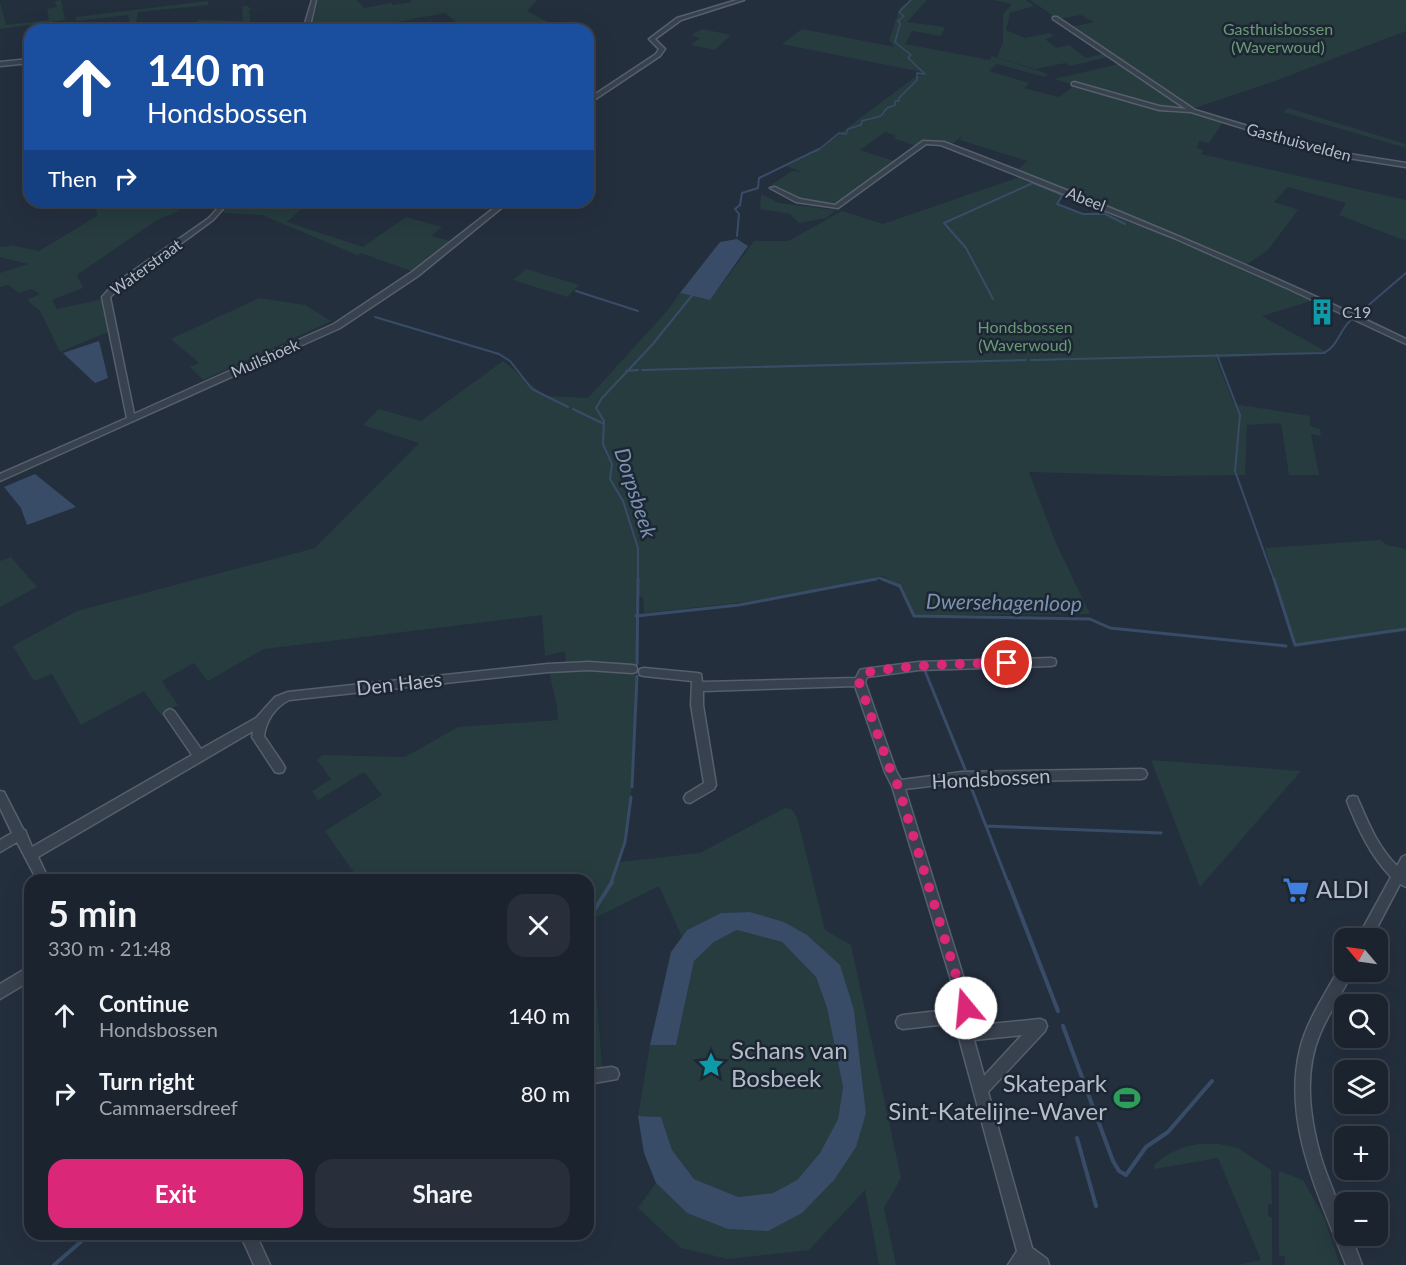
<!DOCTYPE html>
<html lang="en">
<head>
<meta charset="utf-8">
<style>
	:root { --surface:#1b232e; --page:#282f3a; --text:#f1f3f6; --muted:#a0a4aa; --line:#39404a; --accent:#db2777 }
	body { margin:0; font-family:Lato,sans-serif; background:var(--page); color:var(--text); height:100vh; display:flex; flex-direction:column; font-size:22px; white-space:nowrap }
	* { box-sizing:border-box; margin:0 }
	p { font-size:20px; color:var(--muted) }
	.icon { flex:none; width:33px; height:33px; fill:none; stroke:currentColor; stroke-width:2; stroke-linecap:round; stroke-linejoin:round }
	.map { position:relative; flex:1; overflow:hidden }
	.side { position:absolute; left:24px; top:874px; width:570px; height:366px; display:flex; flex-direction:column; background:var(--surface); border-radius:18px; box-shadow:0 6px 24px #0002,0 0 0 2px var(--line) }
	.side>* { flex:none }
	.banner { position:absolute; left:24px; top:24px; width:570px; height:183px; border-radius:18px; box-shadow:0 6px 24px #0002,0 0 0 2px var(--line); background:#1a4fa0; color:#fff; overflow:hidden }
	.needle { width:39px; rotate:299deg }
	.buttons { position:absolute; left:1334px; top:928px; display:grid; gap:12px }
	.buttons a { display:grid; place-items:center; width:54px; height:54px; border-radius:12px; background:var(--surface); box-shadow:0 6px 24px #0002,0 0 0 2px var(--line); font-size:30px }
	.pin { position:absolute; display:grid; place-items:center; width:51px; height:51px; color:#fff; margin:-26px; border:3px solid #fff; border-radius:50%; box-shadow:0 2px 6px #0007 }
	.me { position:absolute; width:66px; margin:-33px; rotate:343deg; stroke-linejoin:round; filter:drop-shadow(0 0 4px #0008) }
	.turn { display:flex; align-items:center; gap:21px; height:126px; padding:0 24px; font-size:27px }
	.turn .icon { width:78px; height:78px; stroke-width:2.5 }
	.turn b { display:block; font-size:42px; line-height:51px }
	.then { display:flex; align-items:center; height:57px; padding:0 24px; background:#0003; gap:12px; font-size:22px }
	.round { display:grid; place-items:center; flex:none; width:63px; height:63px; border-radius:18px; background:var(--page) }
	.overview { display:flex; align-items:center; justify-content:space-between; height:102px; padding:0 24px }
	h1 { font-size:36px; font-weight:700; line-height:45px }
	.action { display:flex; gap:12px; margin-top:auto; padding:12px 24px }
	.action a { flex:1; height:69px; border-radius:18px; background:var(--accent); color:#fff; font-size:24px; font-weight:700; line-height:69px; text-align:center }
	.action a+a { background:var(--page); color:var(--text) }
	ul { padding:0; list-style:none }
	li { display:flex; align-items:center; gap:18px; height:78px; padding:0 24px }
	li div { flex:1 }
	li b { display:block; font-size:22px }
	li em { font-style:normal }
	.map>svg:first-child { display:block }
	.green { fill:#263c3f }
	.water { fill:#394c67 }
	.lines { fill:none; stroke-linecap:round; stroke-linejoin:round }
	.stream-far3 { stroke:#394c67; stroke-width:1.5 }
	.stream-far2 { stroke:#394c67; stroke-width:2 }
	.stream-far1 { stroke:#394c67; stroke-width:3 }
	.stream { stroke:#394c67; stroke-width:4 }
	.minor-casing { stroke:#565f6c; stroke-width:3 }
	.minor { fill:#38414e; fill-rule:evenodd }
	.route { stroke:#db2777; stroke-width:10; stroke-dasharray:0 18 }
	.labels { text-anchor:middle; stroke-width:5; stroke-linejoin:round; paint-order:stroke }
	.far-park-label { font-size:16px; fill:#6b9a76; stroke:#1d2633 }
	.far-street-label { font-size:16px; fill:#b4bcc9; stroke:#1d2633 }
	.far-poi-label { font-size:16px; fill:#b4bcc9; stroke:#1d2633; text-anchor:start }
	.street-label { font-size:20px; fill:#b4bcc9; stroke:#1d2633 }
	.water-label { font-size:21px; font-style:italic; fill:#7c92b1; stroke:#1d2633 }
	.near-poi-label { font-size:24px; fill:#b4bcc9; stroke:#1d2633; text-anchor:start }
</style>
</head>
<body>
<div class="map">
<svg width="1406" height="1265" viewBox="0 0 1406 1265">
	<rect width="100%" height="100%" fill="#242f3e"/>
	<path class="green" d="M61,0l4,20 -65,9v-27l6,23 43,-5 -2,-11 10,-2 -2,-6z
		M318,0h39l7,8 27,-5 2,2 18,-3 -1,-2h127l-10,11 23,12 -34,7h-50l-21,-17 -91,17h-45z
		M910,0h17l-20,22 38,5 -4,9 -29,-5 -7,13 85,16 2,-4 56,18 -3,3 -48,-13 -8,7 40,12 -5,5 35,9 13,-10 97,25 23,1 31,9 -14,21 -10,-2 -2,7 6,2 -2,4 205,46v41l-67,-26 7,-12 -58,-16 -14,15 24,8 -30,40 -24,16 70,34 -52,16 65,36 -111,6 18,46 76,12v10l10,3 1,7 -10,-2 8,41h-30l-8,-52 -34,2 -2,50 -80,1 -136,-4 26,69 35,73 -176,1 -11,-28 -20,-11 -138,26 -101,11 -1,-16 -6,-1v68l-71,-1 -1,-12 -20,5 -3,-41 -278,34 -56,32 -14,-18 -32,18 16,24 -17,10 -17,-24 -63,34 -29,-51 -18,7 -21,-35 64,-35 238,-63 104,-105 -56,-18 16,-16 42,12 82,-60 42,35 43,2 79,-87 13,-18 30,7 44,-59h34l54,-30 41,13 139,-48 45,18 -11,9 31,12 12,-6 35,15 5,-4 -123,-49 11,-10 -67,-21 3,-5 -12,10c-13,-4 -23,-8 -35,1l-23,-8 3,-2 -11,-4 -25,18 37,12 -57,41c-23,4 -50,-5 -69,-18l21,-14 10,1 -16,-6 26,-12 110,-82 -140,-28 20,-15 93,18 -6,-7 11,-32z
		M993,0h33l8,6 -24,7 -4,17 19,8 24,-5 5,3 -9,3 11,9 13,-3 17,13 20,-5 2,4 -38,9 -5,-3 -30,6 -38,-12 6,-15v-28l9,-10z
		M1030,0h376v31l-131,50 -83,28 -121,-82 23,-5 -13,-7 -23,4z
		M208,1v4l-70,7 -2,10h-6l-2,-7 -52,6v-4z
		M247,6l5,3 19,-1 -22,2 2,20h-55l2,-10 45,1 -1,-14z
		M702,29l29,6 -16,15 -24,-5 9,-7 -9,-3z
		M1119,64l69,46 -6,1 -63,-14 -65,-18z
		M1288,108l118,36v4l-123,-36z
		M761,194l18,9 56,7 -8,8 -28,5 -9,-9 -30,-5z
		M105,201h22l54,9 -24,10 -80,55 6,13 -31,12 5,9 46,-10 7,32 -50,21 -20,-41 -13,-11 13,-6 -9,-5 -12,4 -11,-8 -8,2v-14l28,-9 -28,-7v-11l6,1 5,-2 28,6 58,-35 -1,-10z
		M225,201h86l-24,21 76,25 43,-30 36,10 -11,9 22,6 -39,30 -53,-19 -4,2 -95,-40 -38,-2z
		M526,269l53,16 -12,12 -54,-17z
		M259,298l46,7 26,16 -128,59 -13,-13 9,-4 -28,-24z
		M1381,540l6,5 19,4v82l-111,16 -30,-99z
		M11,557l26,30 -37,20v-46z
		M602,669l30,4 5,3c-1,63 -4,125 -17,186l80,-9 85,-45 6,1 6,8 28,113 26,15 50,233 -17,30 12,57h-17l-14,-75 -56,60 -81,9 -47,-11 -43,-40 18,-25 31,30 81,17 98,-117 -12,-103 -70,-88 -34,-10 -29,1 -34,17 -5,7 -22,-49 -3,-1 -66,33 11,147 -14,1v-188h-229l-34,-49 57,-36 -18,-23 -46,28 -6,-9 19,-12 -14,-19 5,-5 83,2 53,-30 100,-7 -1,-14 -8,-34z
		M1151,760l150,11 -101,116z
		M737,930l45,12 34,35 11,31 16,79 -5,32 -18,34 -23,27 -24,13 -35,4 -44,-18 -22,-29 -11,-33 -23,-1 12,-71h26l18,-84 20,-19z
		M1199,1144h20l19,4 33,22 1,35 -4,-2v13l4,2v47h-35l24,-5 -43,-102 -64,11v-4c14,-12 26,-18 45,-21z
		M1279,1171l24,9 21,37 16,48h-55v-8l-6,-2z"/>
	<path class="water" d="M737,239l11,7 -38,54 -30,-7 40,-51z
		M99,341l9,37 -13,5 -32,-30z
		M35,474l41,33 -49,18 -6,-17 -17,-21z
		M750,912l34,10 23,13 33,30 14,45 12,103 -10,34 -22,33 -32,33 -34,18 -40,-2 -41,-16 -31,-30 -12,-30 -6,-37 23,1 11,33 22,29 44,18 35,-4 24,-13 23,-27 18,-34 5,-32 -16,-79 -11,-31 -34,-35 -45,-12 -23,12 -20,19 -18,84h-26l21,-93 11,-15 5,-7 34,-17z"/>
	<g class="lines">
		<path class="stream-far3" d="M817,151l22,-18 7,1 2,-5 13,-4 1,-4 19,-5 6,-8 8,-3v-4h4v-3l18,-18v-7l8,1 -17,-16 3,-3 -16,-13 5,-18 -2,-3 6,-5 -5,-4 12,-12"/>
		<path class="stream-far2" d="M737,236l2,-22 -4,-5 5,-4 2,-12 16,-5 1,-10 60,-29
			M576,291l62,20
			M993,299l-27,-51 -22,-25 89,-40 27,11 2,2 -5,8 26,10h22l20,10
			M1357,315l49,-42
			M375,317l124,37 11,7 22,28 36,18
			M1217,355l23,60 -5,56 39,109
			M1031,360l293,-7c15,-8 16,-25 29,-35
			M642,370l384,-10
			M626,371l12,-1
			M573,409l31,15
			M638,580v-32l-15,-47 -13,-22 2,-15 -9,-20 1,-23 -8,-13 6,-10 50,-53 42,-52
			M869,580l11,-2 5,2"/>
		<path class="stream-far1" d="M882,579l18,7 14,30 176,3 20,9 176,18
			M1274,579l21,66
			M636,616l103,-11 137,-26
			M1295,645l111,-16
			M637,664l1,-85
			M925,671l40,98
			M632,787l5,-111
			M971,787l37,96
			M986,826l175,7
			M611,883l14,-41 6,-45"/>
		<path class="stream" d="M1008,882l50,129
			M595,909l17,-27
			M1063,1026l50,135 6,10 7,4 20,-28 22,-15 44,-51
			M1077,1138l19,68
			M54,1265l36,-31"/>
		<g class="minor-casing">
			<path id="minor" d="M312,0h4l-7,30h-6z
				M737,0h7l-63,20 -26,19 10,10 -5,7 -72,48v-5l68,-45 3,-5 -10,-10 28,-21z
				M1053,17h4l138,93 135,41 76,12v4l-77,-12 -138,-43 -32,-2 -87,-25v-2l2,-1 85,24 27,3 -133,-90z
				M30,59v4l-30,3v-4z
				M923,141l21,1c157,60 311,124 462,197v5l-117,-55 -115,-51 -233,-93 -15,-1 -88,64 -42,-6 -26,-14 5,-1 25,12 35,6z
				M219,201h6l-2,8 -10,11 -94,69 -9,8 24,117 200,-90 78,-52 91,-71h7l-92,75 -78,52 -340,153v-7l127,-56 -25,-121 11,-12 96,-67 8,-9z
				M1051,658l4,1 1,3 -1,3 -4,1 -132,4 -52,7 -2,5 31,89 5,9 61,-8 179,-3 4,1 2,4 -2,4 -4,1 -179,3 -57,7 68,219 -6,10 3,8 70,-7 5,2 2,5 -2,5 -57,61 44,156 15,11 2,6h-41l9,-14 -62,-228 -52,6 -5,-2 -2,-5 2,-5 5,-2 53,-6 3,-3 -67,-220 -7,-14 -30,-86 -152,5v14l13,80 -2,4 -24,14 -4,-1 -2,-4 2,-4 18,-11 -13,-78 1,-24 -48,-5 -4,-1 -1,-3 1,-3 4,-1 53,5 4,1 1,8 154,-4 4,-8 4,-1 55,-7zM1022,1035l-38,41 -10,-36z
				M589,662l43,3 4,1 1,3 -1,3 -4,1 -43,-3 -41,2 -259,28c-14,7 -23,21 -25,36l19,28 2,4 -2,4 -4,1 -4,-1 -21,-32 -2,-3 1,-6 -215,126 11,23h-12l-20,-38 -17,10v-12l12,-7 -12,-25v-17l4,1 19,37 2,1 7,17 160,-92 -28,-41 2,-3 4,-2 4,2 27,38 55,-31 19,-21 13,-5 260,-28z
				M1353,796l4,1c11,25 20,49 40,69l5,-9 4,-2v32l-6,-3 -29,55h-14l34,-62c-21,-22 -33,-48 -44,-76l2,-4z
				M30,966v15l-30,18v-15z
				M1344,966v6h8c-9,21 -23,40 -32,62 -17,39 -10,87 2,127 8,25 22,49 22,75h7l11,29h-16c-26,-68 -64,-141 -46,-216 7,-29 26,-56 40,-82z
				M612,1067l5,2 2,5 -2,5 -29,5v-14z
				M240,1234h16l14,31h-16z"/>
		</g>
		<use href="#minor" class="minor"/>
	</g>
	<g class="lines">
		<path class="route" d="M966,1008l-68,-222 -7,-14 -32,-90 5,-9c48,-9 95,-9 143,-10"/>
	</g>
	<defs>
		<g id="building-bare" transform="scale(2.07)"><path d="M-4-6H4V6H1V3H-1V6H-4ZM-2.5-4.3h1.7v1.8h-1.7ZM.8-4.3h1.7v1.8H.8ZM-2.5-1h1.7V.8h-1.7ZM.8-1h1.7V.8H.8Z" fill="#0f9aa8" stroke="#1d2633" stroke-width="2.5" paint-order="stroke"/></g>
		<g id="supermarket-bare" transform="scale(2.07)"><path d="M-6-5.5h2.5l.6 2H6L4.5 2H-2.5L-4.4-4H-6ZM-1.5 3.2a1.3 1.3 0 1 0 .1 0ZM3 3.2a1.3 1.3 0 1 0 .1 0Z" fill="#3f7fe0" stroke="#1d2633" stroke-width="2.5" paint-order="stroke"/></g>
		<g id="sight-bare" transform="scale(2.07)"><path d="M0-6L1.8-2.2L6-1.7L2.9 1.2L3.7 5.4L0 3.3L-3.7 5.4L-2.9 1.2L-6-1.7L-1.8-2.2Z" fill="#0f9aa8" stroke="#1d2633" stroke-width="2.5" paint-order="stroke"/></g>
		<g id="stadium-bare" transform="scale(2.07)"><path d="M0-5a6.5 5 0 1 0 0 10a6.5 5 0 1 0 0-10ZM-3.5-1.8h7v3.6h-7Z" fill="#2e9e5b" stroke="#1d2633" stroke-width="2.5" paint-order="stroke"/></g>
	</defs>
	<g fill-rule="evenodd">
		<use href="#building-bare" x="1322" y="312"/>
		<use href="#supermarket-bare" x="1296" y="890"/>
		<use href="#sight-bare" x="711" y="1065"/>
		<use href="#stadium-bare" x="1127" y="1098"/>
	</g>
	<g class="labels">
		<g class="far-park-label">
			<text x="1278" y="35">Gasthuisbossen<tspan x="1278" dy="18">(Waverwoud)</tspan></text>
			<text x="1025" y="333">Hondsbossen<tspan x="1025" dy="18">(Waverwoud)</tspan></text>
		</g>
		<g class="far-street-label">
			<text transform="translate(1299 142) rotate(15)" y="6">Gasthuisvelden</text>
			<text transform="translate(1086 199) rotate(21)" y="6">Abeel</text>
			<text transform="translate(146 267) rotate(-36)" y="6">Waterstraat</text>
			<text transform="translate(265 358) rotate(-24)" y="6">Muilshoek</text>
		</g>
		<g class="far-poi-label">
			<text x="1342" y="318">C19</text>
		</g>
		<g class="street-label">
			<text transform="translate(399 684) rotate(-6)" y="7">Den Haes</text>
			<text transform="translate(991 779) rotate(-3)" y="7">Hondsbossen</text>
		</g>
		<g class="water-label">
			<text transform="translate(635 493) rotate(72)" y="7">Dorpsbeek</text>
			<text transform="translate(1004 603) rotate(1)" y="7">Dwersehagenloop</text>
		</g>
		<g class="near-poi-label">
			<text x="1316" y="898">ALDI</text>
			<text x="731" y="1059">Schans van<tspan x="731" dy="28">Bosbeek</tspan></text>
			<text x="1107" y="1092" text-anchor="end">Skatepark<tspan x="1107" dy="28">Sint-Katelijne-Waver</tspan></text>
		</g>
	</g>
</svg>
<div class="buttons">
<a><svg class="needle" viewBox="-14 -14 28 28"><path d="M0-13l5 13h-10z" fill="#e53935"/><path d="M0 13l5-13h-10z" fill="#a0a4aa"/></svg></a>
<a><svg class="icon" aria-label="search" viewBox="0 0 24 24"><circle cx="10" cy="10" r="6"/><path d="M15 15l6 6"/></svg></a>
<a><svg class="icon" aria-label="layers" viewBox="0 0 24 24"><path d="M12 4l9 5-9 5-9-5zM3 14l9 5 9-5"/></svg></a>
<a>+</a>
<a>−</a>
</div>
<div class="pin" style="left:1007px;top:663px;background:#d93025"><svg class="icon" aria-label="arrive" viewBox="0 0 24 24"><path d="M6 21V4h12l-3 4 3 4H6"/></svg></div>
<svg class="me" style="left:966px;top:1008px" viewBox="-20 -20 40 40"><circle r="19" fill="#fff"/><path d="M0-13L10 11 0 6-10 11z" fill="#db2777"/></svg>
<div class="banner">
<div class="turn"><svg class="icon" aria-label="ahead" viewBox="0 0 24 24"><path d="M12 20V5M6 11l6-6 6 6"/></svg><div><b>140 m</b>Hondsbossen</div></div>
<div class="then">Then<svg class="icon" aria-label="right" viewBox="0 0 24 24"><path d="M7 20v-9h11M14 6l5 5-5 5"/></svg></div>
</div>
<section class="side">
<div class="overview"><div><h1>5 min</h1><p>330 m · 21:48</p></div><a class="round"><svg class="icon" aria-label="close" viewBox="0 0 24 24"><path d="M6 6l12 12M18 6L6 18"/></svg></a></div>
<ul>
<li><svg class="icon" aria-label="ahead" viewBox="0 0 24 24"><path d="M12 20V5M6 11l6-6 6 6"/></svg><div><b>Continue</b><p>Hondsbossen</p></div><em>140 m</em></li>
<li><svg class="icon" aria-label="right" viewBox="0 0 24 24"><path d="M7 20v-9h11M14 6l5 5-5 5"/></svg><div><b>Turn right</b><p>Cammaersdreef</p></div><em>80 m</em></li>
</ul>
<div class="action"><a>Exit</a><a>Share</a></div>
</section>
</div>
</body>
</html>
